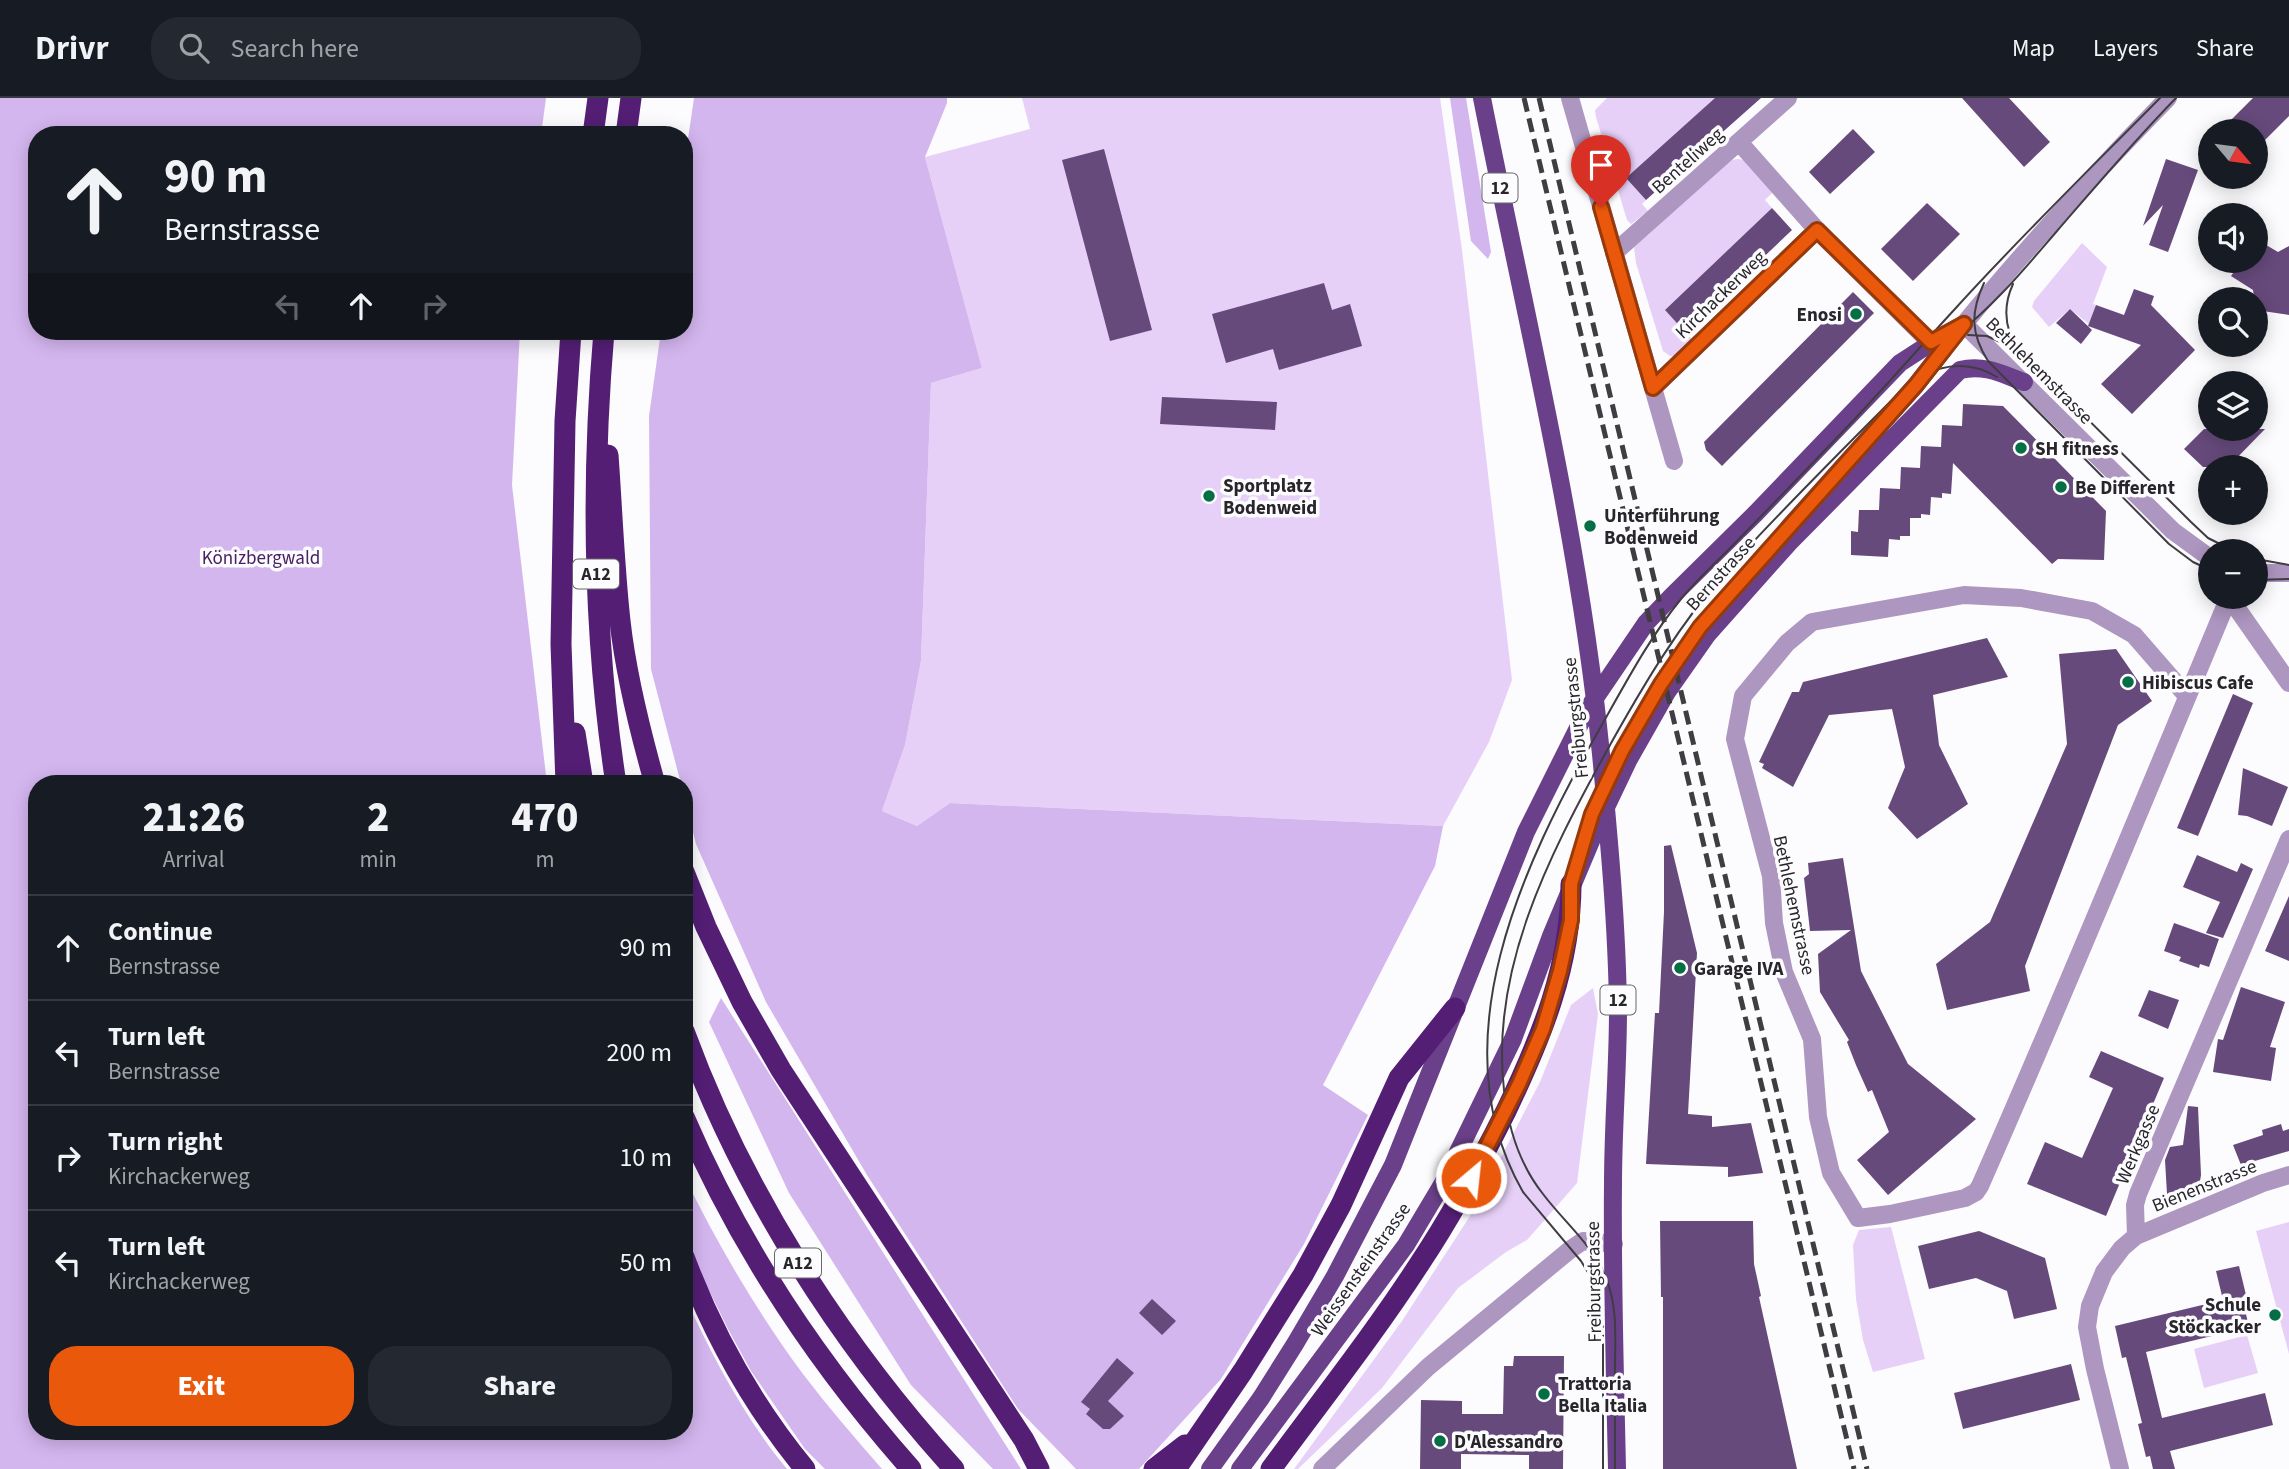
<!DOCTYPE html>
<html lang="en">
<head>
<meta charset="utf-8">
<style>
	:root { --surface:#171b24; --page:#242831; --text:#f1f3f6; --muted:#9ea1a6; --line:#363941; --accent:#ea580c }
	body { margin:0; font-family:"Source Sans 3",sans-serif; background:var(--page); color:var(--text); height:100vh; display:flex; flex-direction:column; font-size:26px; white-space:nowrap }
	* { box-sizing:border-box; margin:0 }
	p { font-size:23px; color:var(--muted) }
	.icon { flex:none; width:38px; height:38px; fill:none; stroke:currentColor; stroke-width:2; stroke-linecap:round; stroke-linejoin:round }
	.map { position:relative; flex:1; overflow:hidden }
	.side { position:absolute; left:28px; top:677px; width:665px; height:665px; display:flex; flex-direction:column; background:var(--surface); border-radius:28px; box-shadow:0 4px 18px #0003 }
	.side>* { flex:none }
	.banner { position:absolute; left:28px; top:28px; width:665px; height:214px; border-radius:28px; box-shadow:0 4px 18px #0003; background:#171b24; color:var(--text); overflow:hidden }
	.needle { width:46px; rotate:119deg }
	.fabs { position:absolute; left:2198px; top:21px; display:grid; gap:14px }
	.fabs a { display:grid; place-items:center; width:70px; height:70px; border-radius:50%; background:var(--surface); box-shadow:0 4px 18px #0003; font-size:35px }
	.pin { position:absolute; display:grid; place-items:center; width:60px; height:60px; color:#fff; margin:-72px -30px; border-radius:50% 50% 50% 0; rotate:-45deg; box-shadow:0 0 7px #0007 }
	.pin .icon { rotate:45deg }
	.me { position:absolute; width:77px; margin:-38px; rotate:28deg; stroke-linejoin:round; filter:drop-shadow(0 0 5px #0008) }
	.turn { display:flex; align-items:center; gap:24px; height:147px; padding:0 21px; font-size:32px }
	.turn .icon { width:91px; height:91px; stroke-width:2.5 }
	.turn b { display:block; font-size:49px; line-height:60px }
	.lanes { display:flex; align-items:center; height:66px; padding:0 21px; background:#0003; justify-content:center; gap:35px; direction:ltr }
	.lanes .off { opacity:.35 }
	.eta { display:flex; justify-content:space-evenly; align-items:center; height:119px; text-align:center }
	.eta b { font-size:42px; font-weight:800; line-height:49px }
	.primary-button { display:flex; gap:14px; margin-top:auto; padding:14px 21px }
	.primary-button a { flex:1; height:80px; border-radius:28px; background:var(--accent); color:#fff; font-size:28px; font-weight:800; line-height:80px; text-align:center }
	.primary-button a+a { background:var(--page); color:var(--text) }
	ul { padding:0; list-style:none }
	li { display:flex; align-items:center; gap:21px; height:105px; padding:0 21px; border-top:2px solid var(--line) }
	li div { flex:1 }
	li b { display:block; font-size:26px }
	li em { font-style:normal }
	header { display:flex; align-items:center; gap:42px; box-sizing:border-box; height:98px; padding:0 35px; background:var(--surface); border-bottom:2px solid var(--line) }
	header strong { font-size:33px }
	nav { display:flex; gap:38px; margin-inline-start:auto; font-size:24px }
	.search { width:490px; height:63px; background:var(--page); display:flex; align-items:center; gap:18px; box-sizing:border-box; padding:0 24px; border-radius:28px; color:var(--muted); font-size:26px }
	.map>svg:first-child { display:block }
	.green { fill:#e6d0f8 }
	.forest { fill:#d4b6ef }
	.building { fill:#664a7c }
	.lines { fill:none; stroke-linecap:round; stroke-linejoin:round }
	.minor { stroke:#ad96c0; stroke-width:18 }
	.major { stroke:#6b408a; stroke-width:18 }
	.highway { stroke:#541e75; stroke-width:21 }
	.tram { stroke:#3f3d42; stroke-width:2 }
	.rail { stroke:#3f3d42; stroke-width:5; stroke-dasharray:14 7; stroke-linecap:butt }
	.route-casing { stroke:#983908; stroke-width:18 }
	.route { stroke:#ea580c; stroke-width:12 }
	.poi-dot { fill:#046e45; stroke:#fcfbfd; stroke-width:2.5 }
	.labels { text-anchor:middle; stroke-width:7; stroke-linejoin:round; paint-order:stroke }
	.shield { fill:#fcfbfd; stroke:#68666a; stroke-width:2 }
	.shield-label { font-size:18px; font-weight:bold; fill:#28262b }
	.street-label { font-size:19px; fill:#28262b; stroke:#fcfbfd }
	.poi-label { font-size:19px; font-weight:bold; fill:#28262b; stroke:#fcfbfd; text-anchor:start }
	.park-label { font-size:19px; fill:#492264; stroke:#fcfbfd }
</style>
</head>
<body>
<header>
<strong>Drivr</strong>
<div class="search"><svg class="icon" aria-label="search" viewBox="0 0 24 24"><circle cx="10" cy="10" r="6"/><path d="M15 15l6 6"/></svg>Search here</div>
<nav><a>Map</a><a>Layers</a><a>Share</a></nav>
</header>
<div class="map">
<svg width="2289" height="1371" viewBox="0 0 2289 1371">
	<rect width="100%" height="100%" fill="#fcfbfd"/>
	<path class="green" d="M1022,0h418l22,152 50,430 -23,62 -46,84 -493,-23 -33,23 -35,-15 23,-66 16,-84 10,-278 51,-15 -57,-211 105,-28z
		M1607,0h109l-90,80 20,22 -4,4 6,7 -17,13 -4,-4 -31,-103 -1,-7z
		M1738,61l6,1 29,32 -8,8 7,8 -107,102 27,29 -18,17h-4l-7,-5 -27,-88 -2,-16 98,-87z
		M2082,145l25,24 -14,37 3,1 -7,19 -19,-15 -21,18 -17,-20 2,-6z
		M1593,890l5,26 -21,169 -50,57 -21,12 -48,36 -76,100 -84,81h-4l108,-148 70,-108 68,-131 31,-77z
		M2289,1124v132l-33,-123z
		M1891,1129l34,132 -52,13 -10,-32 -7,-41 -3,-54 6,-15z
		M2247,1237l11,38 -54,15 -10,-39z"/>
	<path class="forest" d="M0,0h546l-5,37h-504v196h483l-8,154 35,299h-510v648h647v-137c28,61 60,122 103,174h-787z
		M694,0h253v5l-22,54 57,211 -51,15 -10,278 -16,84 -23,66 35,15 33,-23 493,23 -8,40 -112,219 45,30 -64,129 -83,135 -82,90h-63l-58,-60 -151,-234 -101,-173 -70,-158 -12,-47v-13h-3l-30,-115 -2,-253 12,-85h23v-165z
		M1450,0h16l25,154 -3,7 -17,-18z
		M721,900l300,471h-28l-82,-84 -122,-192 -80,-171z
		M684,1078c34,69 73,136 119,198 25,33 52,64 79,95h-57l-20,-20 -54,-78 -22,-40 -27,-55 -18,-42z"/>
	<path class="building" d="M1715,0h46l-115,102 -20,-22z
		M1962,0h47l41,44 -26,25z
		M2253,0h36v18l-33,33v-18h-36z
		M1853,31l22,23 -45,42 -21,-22z
		M1104,51l48,181 -42,11 -48,-181z
		M2166,61l32,11 -30,82 -19,-7 14,-40 -20,21z
		M1927,105l33,31 -47,47 -32,-32z
		M1772,110l20,22 -107,102 -20,-22z
		M2256,141l22,13 11,-6v69l-33,-5 -3,-20 -22,-14 11,-15h14z
		M1324,185l8,27 18,-6 12,42 -83,24 -6,-21 -47,14 -14,-49z
		M2134,191l20,7 -3,9 44,45 -63,64 -31,-30 40,-39 -53,-19 8,-21 28,10z
		M1853,194l21,21 -152,153 -16,-16 -2,-8z
		M2070,211l22,21 -11,14 -25,-21z
		M1162,299l115,5 -2,28 -115,-6z
		M1963,306l40,2 103,105 -2,49 -46,-1 -6,5 -99,-101 -2,31 -9,-1v5l-11,-1 -1,18 -9,-1v4h-11v18h-10v4l-11,-1 -1,18 -37,-2v-24l7,1 1,-22h20l1,-22 20,1 1,-22 19,1 1,-22 20,1 1,-22 20,1z
		M2204,331h61l-37,38h-25l-19,-18z
		M1987,540l21,39 -75,18 6,50 29,59 -51,35 -29,-31 17,-41 -13,-58 -63,6 -36,72 -31,-19 2,-4 -5,-2 33,-70h7l4,-10z
		M2116,551l36,52 -34,24 -93,241 5,25 -83,19 -11,-46 54,-42 77,-178 -8,-90z
		M2233,596l20,9 -55,133 -21,-8z
		M2243,670l45,19 -16,39 -25,-10 -9,-1z
		M1671,747l26,108 -9,161 24,2v11l39,-4 12,50 -35,4v-10l-82,-3 9,-151h4l5,-101v-66z
		M2197,757l40,17 4,-9 12,6 -30,69 -17,-5 14,-31 -37,-15z
		M1843,760l18,113 47,93 68,55 -88,76 -31,-35 32,-28 -17,-42 -4,2 -12,-27 -9,-23 2,-2 -29,-48 -2,-38 33,-24 -41,1 -6,-53 5,-4 -1,-11z
		M2289,798v65l-24,-10z
		M2174,825l45,16 -10,28 -9,-3 -1,4 -20,-7 2,-4 -17,-6z
		M2241,889l44,15 -15,45 6,1 -5,33 -58,-9 5,-33 5,1z
		M2149,892l30,10 -11,29 -30,-13z
		M2101,953l63,27 -58,138 -79,-32 18,-42 37,16 31,-70 -24,-11z
		M2188,1008l10,1 3,68 -3,18 -31,1 -2,-34 5,-13 13,-2z
		M2281,1026l2,7 6,-2v22l-48,14 -8,-20 30,-10 -1,-5z
		M1660,1123h93l1,43 7,32 -2,1 38,172h-134v-172h-2z
		M1979,1133l66,27 12,51 -43,10 -7,-28 -31,-13 -47,11 -11,-43z
		M2239,1168l7,29 -4,2 7,30 -103,25 16,66 103,-25 8,32 -103,26 5,18h-22l-3,-13 -4,1 -8,-33 4,-1 -16,-66 -4,1 -7,-32 108,-26 -7,-29z
		M1152,1201l24,22 -14,14 -23,-22z
		M1514,1258h50l-1,113h-34v-14l-68,-1v15h-41l1,-69 41,1v13h41l1,-48h9z
		M1117,1260l17,15 -26,28 16,15 -14,13h-7l-17,-15 4,-5 -9,-7z
		M2071,1266l9,36 -117,29 -9,-36z"/>
	<g class="lines">
		<path class="minor" d="M1570,0l104,363
			M2168,0c-71,73 -140,148 -204,226l209,207 37,27
			M1739,44l78,88 114,113
			M1614,155l174,-155
			M1653,290l164,-158
			M2256,475h33
			M2229,499l60,86
			M2187,598l-53,-61 -42,-24 -71,-13 -57,-3 -152,27 -25,21 -44,53 -8,43 36,137 3,47 10,49 28,67 6,78 13,56 27,45 32,-4 75,-16 11,-6 4,-6c86,-195 167,-393 249,-589
			M2136,1138l127,-53 26,-8
			M1322,1371l106,-102 143,-118 12,-8 31,3
			M2120,1371l-25,-100 -8,-42 3,-21 14,-34 18,-24 14,-12 -1,-31 3,-11 151,-355"/>
		<path class="major" d="M1482,0c43,218 97,435 119,656 8,85 16,171 17,256 0,58 -5,116 -5,174 -1,95 2,190 4,285
			M1789,429l127,-142 42,-54
			M1210,1371l51,-71 34,-54 40,-68 58,-111 133,-333 61,-122 59,-87 24,-25 86,-85 144,-150 31,-20 33,-19
			M1240,1371l166,-224 37,-62 70,-144 38,-103 48,-114 30,-63 38,-67 40,-57 82,-92 171,-173c24,-6 42,4 64,12"/>
		<path class="highway" d="M593,37l5,-37
			M626,37l5,-37
			M604,233c-13,152 -11,302 12,453
			M608,357c4,55 6,111 12,166 6,55 20,110 35,163
			M575,635l8,51
			M566,686l-5,-140 4,-223 6,-90
			M684,774l22,55 36,75 39,68 243,370 15,29
			M684,933c59,161 155,311 270,438
			M684,1019c55,128 135,248 227,352
			M684,1159c29,77 69,149 121,212
			M1154,1371l31,-24
			M1176,1371l67,-98 60,-96 38,-70 58,-127 56,-70
			M1271,1371c50,-68 103,-135 149,-206 32,-48 60,-100 86,-152 35,-73 65,-145 65,-227"/>
		<path class="tram" d="M1984,185c-14,30 -13,51 4,78l181,183 24,18 17,8
			M2013,186c-11,24 -8,47 7,68l171,170 17,16 26,13
			M1968,237l19,1 30,14
			M1921,278c26,-13 51,-14 76,1
			M2256,461l33,6
			M2256,482l33,-1
			M1603,1371v-142l-4,-28 -10,-25 -8,-13 -58,-69c-86,-149 0,-328 76,-462 25,-44 50,-92 82,-131 17,-21 38,-39 56,-58 38,-39 75,-77 112,-116 36,-38 70,-77 105,-115 66,-73 137,-142 206,-212
			M1615,1371c0,-33 0,-66 0,-99 0,-31 3,-63 -9,-92 -13,-33 -42,-56 -63,-84 -23,-29 -35,-67 -39,-104 -14,-120 45,-234 101,-336 36,-65 74,-130 124,-186 49,-54 100,-105 152,-157 24,-25 52,-48 74,-75 39,-30 70,-68 102,-105 39,-45 77,-90 119,-133"/>
		<path class="rail" d="M1524,0l330,1371
			M1539,0l328,1371"/>
	</g>
	<g class="lines">
		<g class="route-casing">
			<path id="route" d="M1471,1080l48,-94 24,-55 17,-58 11,-51v-36l21,-70 30,-63 39,-67 39,-57 216,-242 48,-61 -33,18 -114,-112 -164,158 -52,-181"/>
		</g>
		<use href="#route" class="route"/>
	</g>
	<g class="poi-dot">
		<circle cx="1856" cy="216" r="7"/>
		<circle cx="2021" cy="350" r="7"/>
		<circle cx="2061" cy="389" r="7"/>
		<circle cx="1209" cy="398" r="7"/>
		<circle cx="1590" cy="428" r="7"/>
		<circle cx="2128" cy="584" r="7"/>
		<circle cx="1680" cy="870" r="7"/>
		<circle cx="2275" cy="1217" r="7"/>
		<circle cx="1544" cy="1296" r="7"/>
		<circle cx="1440" cy="1343" r="7"/>
	</g>
	<g class="labels">
		<g class="shield">
			<rect x="1482.5" y="75.5" width="35" height="29" rx="5"/>
			<rect x="573" y="461.5" width="46" height="29" rx="5"/>
			<rect x="1600.5" y="887.5" width="35" height="29" rx="5"/>
			<rect x="775" y="1150.5" width="46" height="29" rx="5"/>
		</g>
		<g class="shield-label">
			<text x="1500" y="96">12</text>
			<text x="596" y="482">A12</text>
			<text x="1618" y="908">12</text>
			<text x="798" y="1171">A12</text>
		</g>
		<g class="street-label">
			<text transform="translate(1687 62) rotate(-42)" y="7">Benteliweg</text>
			<text transform="translate(1720 196) rotate(-44)" y="7">Kirchackerweg</text>
			<text transform="translate(2040 272) rotate(45)" y="7">Bethlehemstrasse</text>
			<text transform="translate(1720 475) rotate(-48)" y="7">Bernstrasse</text>
			<text transform="translate(1575 620) rotate(-96)" y="7">Freiburgstrasse</text>
			<text transform="translate(1795 807) rotate(78)" y="7">Bethlehemstrasse</text>
			<text transform="translate(2137 1046) rotate(-67)" y="7">Werkgasse</text>
			<text transform="translate(2204 1087) rotate(-22)" y="7">Bienenstrasse</text>
			<text transform="translate(1360 1171) rotate(-55)" y="7">Weissensteinstrasse</text>
			<text transform="translate(1593 1184) rotate(-91)" y="7">Freiburgstrasse</text>
		</g>
		<g class="poi-label">
			<text x="1842" y="223" text-anchor="end">Enosi</text>
			<text x="2035" y="357">SH fitness</text>
			<text x="1223" y="394">Sportplatz<tspan x="1223" dy="22">Bodenweid</tspan></text>
			<text x="2075" y="396">Be Different</text>
			<text x="1604" y="424">Unterführung<tspan x="1604" dy="22">Bodenweid</tspan></text>
			<text x="2142" y="591">Hibiscus Cafe</text>
			<text x="1694" y="877">Garage IVA</text>
			<text x="2261" y="1213" text-anchor="end">Schule<tspan x="2261" dy="22">Stöckacker</tspan></text>
			<text x="1558" y="1292">Trattoria<tspan x="1558" dy="22">Bella Italia</tspan></text>
			<text x="1454" y="1350">D'Alessandro</text>
		</g>
		<g class="park-label">
			<text x="261" y="466">Könizbergwald</text>
		</g>
	</g>
</svg>
<div class="fabs">
<a><svg class="needle" viewBox="-14 -14 28 28"><path d="M0-13l5 13h-10z" fill="#e53935"/><path d="M0 13l5-13h-10z" fill="#9ea1a6"/></svg></a>
<a><svg class="icon" aria-label="sound" viewBox="0 0 24 24"><path d="M4 9h4l5-4v14l-5-4H4zM17 9q2 3 0 6"/></svg></a>
<a><svg class="icon" aria-label="search" viewBox="0 0 24 24"><circle cx="10" cy="10" r="6"/><path d="M15 15l6 6"/></svg></a>
<a><svg class="icon" aria-label="layers" viewBox="0 0 24 24"><path d="M12 4l9 5-9 5-9-5zM3 14l9 5 9-5"/></svg></a>
<a>+</a>
<a>−</a>
</div>
<div class="pin" style="left:1601px;top:109px;background:#d93025"><svg class="icon" aria-label="arrive" viewBox="0 0 24 24"><path d="M6 21V4h12l-3 4 3 4H6"/></svg></div>
<svg class="me" style="left:1471px;top:1080px" viewBox="-20 -20 40 40"><circle r="17" fill="#ea580c" stroke="#fff" stroke-width="3"/><path d="M0-11L8 9 0 5-8 9z" fill="#fff"/></svg>
<div class="banner">
<div class="turn"><svg class="icon" aria-label="ahead" viewBox="0 0 24 24"><path d="M12 20V5M6 11l6-6 6 6"/></svg><div><b>90 m</b>Bernstrasse</div></div>
<div class="lanes"><svg class="icon off" aria-label="left" viewBox="0 0 24 24"><path d="M17 20v-9H6M10 6l-5 5 5 5"/></svg><svg class="icon" aria-label="ahead" viewBox="0 0 24 24"><path d="M12 20V5M6 11l6-6 6 6"/></svg><svg class="icon off" aria-label="right" viewBox="0 0 24 24"><path d="M7 20v-9h11M14 6l5 5-5 5"/></svg></div>
</div>
<section class="side">
<div class="eta">
<div><b>21:26</b><p>Arrival</p></div>
<div><b>2</b><p>min</p></div>
<div><b>470</b><p>m</p></div>
</div>
<ul>
<li><svg class="icon" aria-label="ahead" viewBox="0 0 24 24"><path d="M12 20V5M6 11l6-6 6 6"/></svg><div><b>Continue</b><p>Bernstrasse</p></div><em>90 m</em></li>
<li><svg class="icon" aria-label="left" viewBox="0 0 24 24"><path d="M17 20v-9H6M10 6l-5 5 5 5"/></svg><div><b>Turn left</b><p>Bernstrasse</p></div><em>200 m</em></li>
<li><svg class="icon" aria-label="right" viewBox="0 0 24 24"><path d="M7 20v-9h11M14 6l5 5-5 5"/></svg><div><b>Turn right</b><p>Kirchackerweg</p></div><em>10 m</em></li>
<li><svg class="icon" aria-label="left" viewBox="0 0 24 24"><path d="M17 20v-9H6M10 6l-5 5 5 5"/></svg><div><b>Turn left</b><p>Kirchackerweg</p></div><em>50 m</em></li>
</ul>
<div class="primary-button"><a>Exit</a><a>Share</a></div>
</section>
</div>
</body>
</html>
